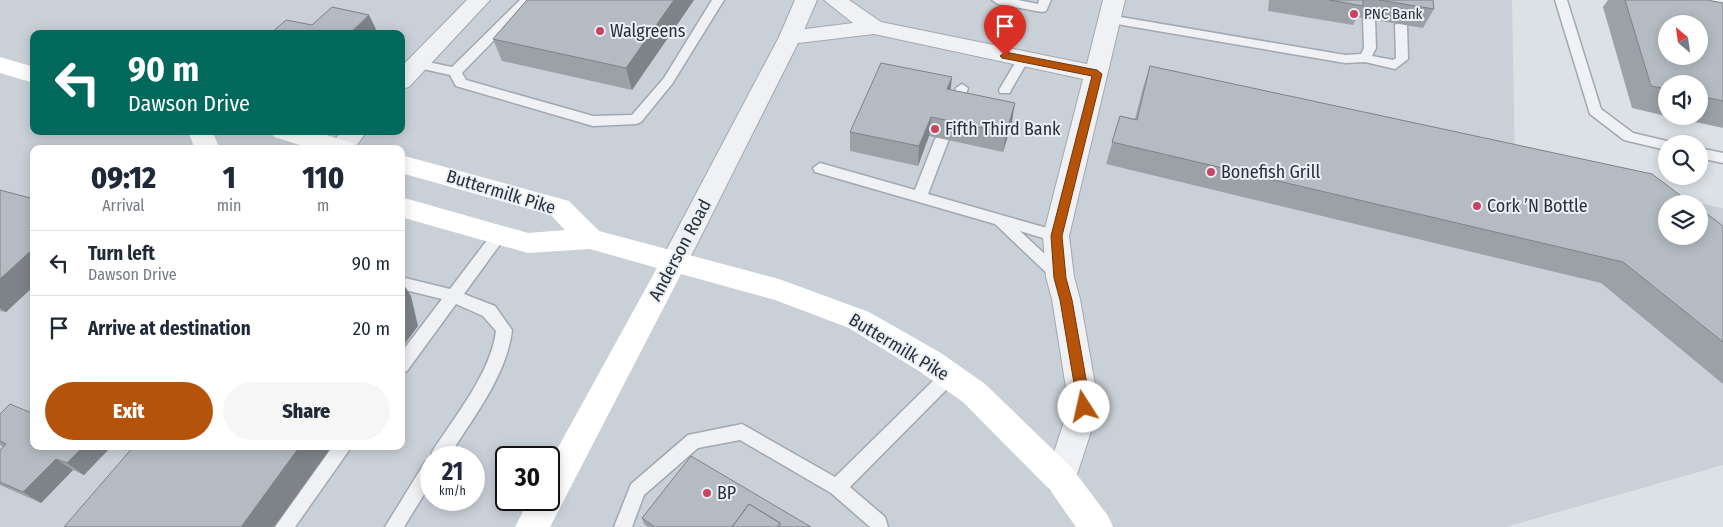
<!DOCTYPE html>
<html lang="en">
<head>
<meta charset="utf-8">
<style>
	:root { --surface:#fff; --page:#f6f6f7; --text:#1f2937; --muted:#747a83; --line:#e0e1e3; --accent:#b45309 }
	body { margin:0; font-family:"Fira Sans Condensed",sans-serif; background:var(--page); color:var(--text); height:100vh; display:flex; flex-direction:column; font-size:19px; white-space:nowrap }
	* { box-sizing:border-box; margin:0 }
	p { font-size:16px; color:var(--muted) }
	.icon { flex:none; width:28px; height:28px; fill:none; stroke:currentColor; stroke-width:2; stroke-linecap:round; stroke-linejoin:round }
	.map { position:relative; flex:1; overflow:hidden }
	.panel { position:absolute; left:30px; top:145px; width:375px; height:305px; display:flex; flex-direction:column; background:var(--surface); border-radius:10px; box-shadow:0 2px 12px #0003 }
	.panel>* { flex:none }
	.banner { position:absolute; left:30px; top:30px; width:375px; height:105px; border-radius:10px; box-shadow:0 2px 12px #0003; background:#00695c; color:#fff; overflow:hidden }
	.needle { width:32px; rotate:331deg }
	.fabs { position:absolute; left:1658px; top:15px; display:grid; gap:10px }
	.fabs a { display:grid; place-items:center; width:50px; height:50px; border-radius:50%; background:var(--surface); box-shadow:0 2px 12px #0003; font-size:25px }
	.speed { position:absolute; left:420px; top:446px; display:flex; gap:10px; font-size:25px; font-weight:700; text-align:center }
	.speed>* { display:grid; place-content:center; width:65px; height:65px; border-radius:50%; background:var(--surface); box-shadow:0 2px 12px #0003; line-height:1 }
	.speed small { font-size:12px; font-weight:400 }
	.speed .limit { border:2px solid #111; border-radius:8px; background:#fff; color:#111 }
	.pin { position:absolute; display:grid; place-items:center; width:42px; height:42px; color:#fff; margin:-51px -21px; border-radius:50% 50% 50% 0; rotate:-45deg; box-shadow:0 0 5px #0007 }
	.pin .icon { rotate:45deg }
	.me { position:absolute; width:55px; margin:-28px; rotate:350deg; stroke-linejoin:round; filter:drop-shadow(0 0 4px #0008) }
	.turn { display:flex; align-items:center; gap:18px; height:105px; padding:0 15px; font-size:22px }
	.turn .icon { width:65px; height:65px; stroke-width:2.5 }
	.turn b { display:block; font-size:35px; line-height:42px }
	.eta { display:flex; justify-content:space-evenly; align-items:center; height:85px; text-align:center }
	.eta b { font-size:30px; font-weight:800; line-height:35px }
	.cta { display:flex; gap:10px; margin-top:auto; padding:10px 15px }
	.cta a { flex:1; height:58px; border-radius:30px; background:var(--accent); color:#fff; font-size:20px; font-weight:800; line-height:58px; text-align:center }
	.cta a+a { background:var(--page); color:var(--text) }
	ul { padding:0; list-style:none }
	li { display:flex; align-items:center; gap:15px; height:65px; padding:0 15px; border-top:1px solid var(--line) }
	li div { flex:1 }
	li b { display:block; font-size:19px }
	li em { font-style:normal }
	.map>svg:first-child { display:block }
	.built { fill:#cad0d8; fill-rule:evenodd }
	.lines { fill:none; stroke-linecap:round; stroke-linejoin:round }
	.service-casing { stroke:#a2a8b0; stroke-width:3 }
	.minor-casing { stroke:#a2a8b0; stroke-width:2 }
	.tertiary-casing { stroke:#a2a8b0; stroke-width:2 }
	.service { fill:#eff1f4; fill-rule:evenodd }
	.minor { fill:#eff1f4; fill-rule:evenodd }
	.tertiary { fill:#eff1f4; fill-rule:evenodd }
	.secondary { fill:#fff; fill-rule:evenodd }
	.wall { fill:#9ba1a7 }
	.shaded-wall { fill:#7e8388 }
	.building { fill:#b4bbc2; stroke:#7e8388; fill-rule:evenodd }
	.route { fill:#b45309; stroke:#753606 }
	.poi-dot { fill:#c94363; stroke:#ebf0f4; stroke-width:2 }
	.labels { text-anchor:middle; stroke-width:4; stroke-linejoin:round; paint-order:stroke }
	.far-poi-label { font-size:15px; fill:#27303c; stroke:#ebf0f4; text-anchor:start }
	.poi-label { font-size:18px; fill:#27303c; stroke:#ebf0f4; text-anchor:start }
	.street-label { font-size:18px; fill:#27303c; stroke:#ebf0f4 }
</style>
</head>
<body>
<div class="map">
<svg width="1723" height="527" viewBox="0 0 1723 527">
	<rect width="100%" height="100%" fill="#dce1e6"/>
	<path class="built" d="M0,0h1512l3,165 208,43v257l-217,62h-1506zM34,34h367v97h-367zM34,149h367v297h-367zM1666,204h33v32h-33zM431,458h43v42h-43zM506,458h43v42h-43z"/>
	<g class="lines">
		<g class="service-casing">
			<path id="service" d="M520,0h13l-71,73 4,7 127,36 39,-1 32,-37 48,-78h12l-52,84 -31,38 -5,2 -43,2 -137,-40 -6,-11 -36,-8 -2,-3 6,-4 34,7z
				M992,0h26l20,4 1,-4h12l-5,11 -4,1 -44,-8z
				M1555,0h12l34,109 32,24 38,9 1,2h-6v6l-42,-10 -34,-26z
				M1710,0h13v5l-11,-2z
				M1109,15l236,40 16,-1 3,-6 -1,-29 6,-4 6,4 1,29 -4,8 21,4 3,-2 -1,-33 6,-4 6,4 1,34 -13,10 -30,-7 -20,1 -240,-41 -2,-3z
				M1023,55l6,4 -18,31 -1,3h-10l-1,-3 20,-34z
				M962,84l6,4 -7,22 -7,4 -5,-1 -2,-3 9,-22z
				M942,134l7,5 -21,55 133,38 2,4 -2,4 -5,2 -36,-11 44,41 3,4 -3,4 -5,2 -5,-2 -59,-56 -180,-52 -2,-4 7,-5 95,27 20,-51z
				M1699,148l24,5v10l-24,-5z
				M499,229l5,2 2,4 -2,4 -40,55 31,12 17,24c-5,46 -40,89 -64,128h-17v25l-27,44h-19l40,-65 5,-2 2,-8c22,-35 59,-79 64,-121l-13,-15 -27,-12 -49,67 -6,2v-20l41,-54 -41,-10v-12l49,12 44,-58z
				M949,369l6,2 2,5 -2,5 -105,106 35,30 3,10h-18l-39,-34 -91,-53 -42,8 -54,47 -12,32h-18l17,-43 57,-49 54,-11 93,53 108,-106z
				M333,446h19l-57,81h-20z"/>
		</g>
		<g class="minor-casing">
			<path id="minor" d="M467,0h23l-81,87 -8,2v-22z
				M824,0h25l32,22 206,42 16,-64h22l-56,236 5,41 6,22 19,108 -27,83 -11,4 -11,-4 -5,-11 24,-72 -17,-108 -6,-22 -3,-41 40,-157 -209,-45 -84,10 -8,-2 -3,-5 3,-5 71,-9z
				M341,131h26l-13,18h-26z"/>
		</g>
		<g class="tertiary-casing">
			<path id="tertiary" d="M795,0h22l-16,37 -117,233 -10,3 -10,-3 -4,-8 119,-225z"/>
		</g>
		<use href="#service" class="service"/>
		<use href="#minor" class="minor"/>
		<use href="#tertiary" class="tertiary"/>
		<path class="secondary" d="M0,57l34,10v16l-34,-10z
			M188,131h24l8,18h-25z
			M271,131h42l40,12 3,6h-43l-39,-12z
			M401,155l168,46 30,30 180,48 90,33 72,41 44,31 87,84 36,48 5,11h-37l-26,-37 -87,-88 -44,-31 -70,-43 -74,-28 -94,-26 -131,253h-35l14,-27h20v-36l108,-196 -67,-19 -62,4 -127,-36v-20l127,36 37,-3 -14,-15 -150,-42z"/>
	</g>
	<path class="wall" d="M527,0h167l-62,90 -130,-29 -9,-22z
		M1269,0h164l1,9 -11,19 -66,-11 -4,8 -85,-14z
		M1608,0h99l16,3v125l-55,-12h31v-32h-33v32l-34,-8 -29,-101z
		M1150,66l573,160v158l-122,-101 -495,-119 14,-48 15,3 8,-31z
		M950,90l62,32 -9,30 -74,-16 -11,30 -68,-15v-19z
		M0,190l34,9v87l-28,26 -6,-1z
		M0,414l34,32h69l5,4 -24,25 -11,-5 -32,33 -41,-18v-35l3,-3 -3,-2z
		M642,518l169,9h-163l-4,-3z"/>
	<path class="shaded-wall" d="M674,0h20l-62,90 -6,-22z
		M369,15l7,14 -4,5h-23z
		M952,77l-2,19 -3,-7z
		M1015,103l-3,19 -9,30 3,-19z
		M931,117l-2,19 -11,30 1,-20z
		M34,248v38l-28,26 -6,-4v-29z
		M401,280l10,16 7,30 -17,23z
		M84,446h19l5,4 -24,25 -17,-12z
		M300,446h32l-58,81h-33z
		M56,459l17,11 -32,33 -18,-11z"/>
	<path class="building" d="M527,0h147l-48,68 -133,-29z
		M1329,0h34v6z
		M1379,0h54l1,9z
		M1625,0h82l16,3v98l-24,-5v-12h-33v5l-15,-3zM1666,24h33v32h-33z
		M332,7l37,8 -20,19h-79l16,-14 26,5z
		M881,63l71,14 -5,12 68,14 -9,30 -75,-16 -12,29 -69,-14z
		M1150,66l502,108 40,30h-26v32h33v-28l24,18v116l-100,-80 -511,-120 8,-26 17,4z
		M0,190l34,9v49l-34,31z
		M401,291l3,15 -3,4z
		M10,404l24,10v32h50l-17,17 -11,-4 -33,33 -23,-10v-32l6,-6 -6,-3v-27z
		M134,446h166l-59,81h-177z
		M691,456l120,71h-31v-4l-31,-19 -17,23h-77l-13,-9z
		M749,504l31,19 -3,4h-45z"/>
	<path class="route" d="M1005,52l92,18 5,4 -40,162 4,42 6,22 19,107 -7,5 -6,-5 -18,-107 -6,-22 -3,-42 41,-160 -90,-18 -2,-2z"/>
	<g class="poi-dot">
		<circle cx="1354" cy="14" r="5"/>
		<circle cx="600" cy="31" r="5"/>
		<circle cx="935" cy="129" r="5"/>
		<circle cx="1211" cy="172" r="5"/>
		<circle cx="1477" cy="206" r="5"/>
		<circle cx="707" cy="493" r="5"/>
	</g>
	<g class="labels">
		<g class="far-poi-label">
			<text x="1364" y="19">PNC Bank</text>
		</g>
		<g class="poi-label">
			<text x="610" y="37">Walgreens</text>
			<text x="945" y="135">Fifth Third Bank</text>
			<text x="1221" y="178">Bonefish Grill</text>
			<text x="1487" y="212">Cork ’N Bottle</text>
			<text x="717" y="499">BP</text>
		</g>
		<g class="street-label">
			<text transform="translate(501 192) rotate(17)" y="6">Buttermilk Pike</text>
			<text transform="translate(680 250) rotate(-62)" y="6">Anderson Road</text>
			<text transform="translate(899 347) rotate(31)" y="6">Buttermilk Pike</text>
		</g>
	</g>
</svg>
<div class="fabs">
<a><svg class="needle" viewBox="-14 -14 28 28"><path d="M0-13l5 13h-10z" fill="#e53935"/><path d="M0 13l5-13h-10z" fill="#747a83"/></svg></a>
<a><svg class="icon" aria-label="sound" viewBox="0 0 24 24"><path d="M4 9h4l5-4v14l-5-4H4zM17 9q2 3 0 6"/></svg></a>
<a><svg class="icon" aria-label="search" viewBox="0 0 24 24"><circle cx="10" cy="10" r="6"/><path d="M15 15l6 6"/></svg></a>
<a><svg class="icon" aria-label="layers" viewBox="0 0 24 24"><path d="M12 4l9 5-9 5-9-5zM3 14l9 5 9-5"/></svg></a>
</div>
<div class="speed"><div>21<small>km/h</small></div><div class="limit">30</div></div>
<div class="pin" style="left:1005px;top:56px;background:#d93025"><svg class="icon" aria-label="arrive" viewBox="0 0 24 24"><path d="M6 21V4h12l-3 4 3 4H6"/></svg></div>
<svg class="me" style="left:1084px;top:407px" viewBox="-20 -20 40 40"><circle r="19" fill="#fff"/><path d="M0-13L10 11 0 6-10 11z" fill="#b45309"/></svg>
<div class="banner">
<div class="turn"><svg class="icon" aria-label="left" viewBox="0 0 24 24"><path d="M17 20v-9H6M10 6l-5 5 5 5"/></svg><div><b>90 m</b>Dawson Drive</div></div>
</div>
<section class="panel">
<div class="eta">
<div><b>09:12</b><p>Arrival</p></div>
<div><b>1</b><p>min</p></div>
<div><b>110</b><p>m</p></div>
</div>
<ul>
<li><svg class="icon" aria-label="left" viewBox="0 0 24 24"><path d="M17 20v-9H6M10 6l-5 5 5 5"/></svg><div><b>Turn left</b><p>Dawson Drive</p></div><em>90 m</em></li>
<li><svg class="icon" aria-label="arrive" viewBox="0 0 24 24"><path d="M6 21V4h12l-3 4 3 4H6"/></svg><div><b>Arrive at destination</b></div><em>20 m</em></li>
</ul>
<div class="cta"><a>Exit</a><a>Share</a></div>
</section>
</div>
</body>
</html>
